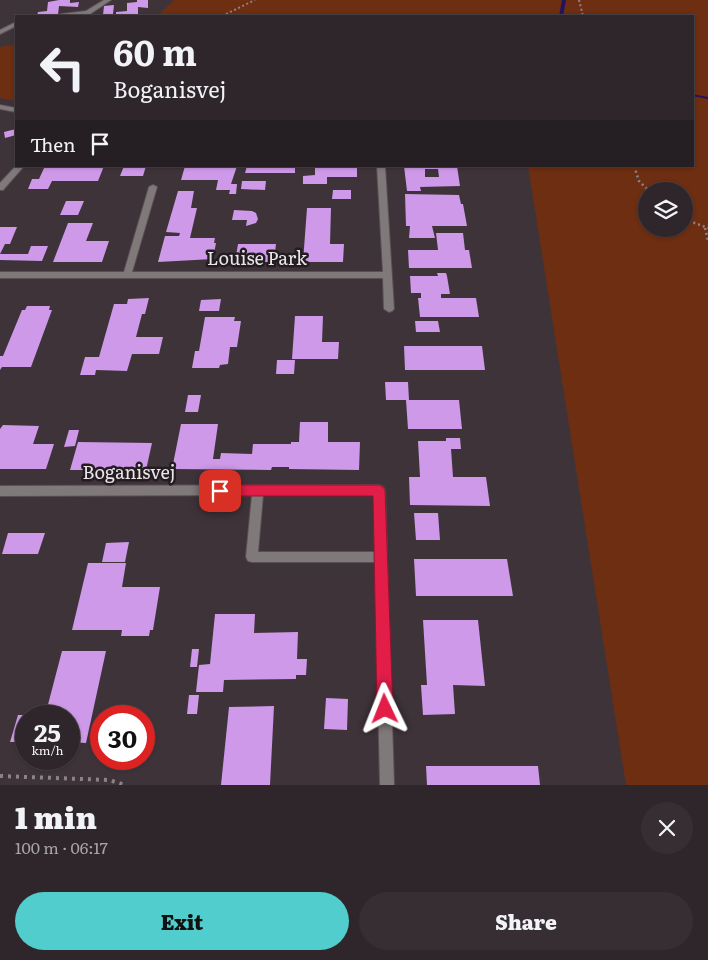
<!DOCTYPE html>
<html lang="en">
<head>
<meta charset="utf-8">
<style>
	:root { --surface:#2f262c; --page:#372e34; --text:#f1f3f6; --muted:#a7a5a9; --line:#4a4348; --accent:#52cdcd }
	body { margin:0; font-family:Literata,serif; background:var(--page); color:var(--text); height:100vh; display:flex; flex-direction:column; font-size:19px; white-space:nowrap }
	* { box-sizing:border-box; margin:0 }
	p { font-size:16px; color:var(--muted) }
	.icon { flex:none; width:28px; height:28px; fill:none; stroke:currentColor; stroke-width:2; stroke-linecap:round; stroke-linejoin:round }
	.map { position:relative; height:785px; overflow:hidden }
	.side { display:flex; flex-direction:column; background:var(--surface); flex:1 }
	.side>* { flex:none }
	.banner { position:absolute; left:15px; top:15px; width:679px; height:152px; border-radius:0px; box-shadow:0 1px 4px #0004,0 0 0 1px var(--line); background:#2f262c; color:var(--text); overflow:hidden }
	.buttons { position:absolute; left:638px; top:182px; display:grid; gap:10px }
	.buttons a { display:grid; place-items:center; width:55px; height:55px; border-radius:50%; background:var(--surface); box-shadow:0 1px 4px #0004,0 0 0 1px var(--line); font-size:25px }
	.speed { position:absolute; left:15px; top:705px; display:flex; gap:10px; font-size:25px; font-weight:700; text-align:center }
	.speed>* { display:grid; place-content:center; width:65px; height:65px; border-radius:50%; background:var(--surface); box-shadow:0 1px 4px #0004,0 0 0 1px var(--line); line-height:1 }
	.speed small { font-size:12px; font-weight:400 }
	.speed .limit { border:8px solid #d22; background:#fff; color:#111 }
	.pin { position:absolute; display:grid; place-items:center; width:42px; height:42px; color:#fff; margin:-21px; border-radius:10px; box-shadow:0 2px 8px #0006 }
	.me { position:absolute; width:55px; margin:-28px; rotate:358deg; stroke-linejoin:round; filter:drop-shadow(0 0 4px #0008) }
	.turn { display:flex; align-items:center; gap:18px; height:105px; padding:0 15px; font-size:22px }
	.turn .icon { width:65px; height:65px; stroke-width:2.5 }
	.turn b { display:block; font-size:35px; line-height:42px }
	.then { display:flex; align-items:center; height:48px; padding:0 15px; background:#0003; gap:10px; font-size:19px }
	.round { display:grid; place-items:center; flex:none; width:52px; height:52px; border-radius:26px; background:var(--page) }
	.head { display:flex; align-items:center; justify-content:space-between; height:85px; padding:0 15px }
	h1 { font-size:30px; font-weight:800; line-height:38px }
	.action { display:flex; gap:10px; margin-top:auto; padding:10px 15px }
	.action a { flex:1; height:58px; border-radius:30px; background:var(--accent); color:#111; font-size:20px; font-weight:800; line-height:58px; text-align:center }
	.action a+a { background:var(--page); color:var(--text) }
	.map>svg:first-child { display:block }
	.green { fill:#6d2e11; fill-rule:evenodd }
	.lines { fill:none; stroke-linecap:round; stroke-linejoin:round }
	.stream { fill:#24145e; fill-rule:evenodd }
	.building { fill:#cd99e8; fill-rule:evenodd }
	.minor-casing { stroke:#5b4f56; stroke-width:2 }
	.path-far2 { stroke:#8c8288; stroke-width:2; stroke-dasharray:2 2.5; stroke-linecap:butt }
	.path-far1 { stroke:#8c8288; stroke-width:2.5; stroke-dasharray:2 3; stroke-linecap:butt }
	.path { stroke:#8c8288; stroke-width:4; stroke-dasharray:3 5; stroke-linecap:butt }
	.minor { fill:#807979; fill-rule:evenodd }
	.route { fill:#e11d48; stroke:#92132f }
	.labels { text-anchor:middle; stroke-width:5; stroke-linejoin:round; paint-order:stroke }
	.street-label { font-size:18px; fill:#ece4e8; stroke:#221d20 }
</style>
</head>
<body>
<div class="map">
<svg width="708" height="785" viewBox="0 0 708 785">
	<rect width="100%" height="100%" fill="#3f333a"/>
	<path class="green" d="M174,0h534v785h-82l-98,-619h164v-150h-535zM646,191h38v38h-38z
		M16,44v57l-16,-3v-51z"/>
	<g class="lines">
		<path class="stream" d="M562,0h4l-3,16h-4z
			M692,94l16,3v2l-16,-3z"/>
	</g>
	<path class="building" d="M59,0h11v3l9,-1 -1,5 -19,-1 -1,9 -21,1 1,-4 9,-1 1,-9z
		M137,0h11v8l-10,-1v9h-22v-4l11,-1v-8l10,-1z
		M114,5l-1,9 -10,1 1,-9z
		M16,129v6l-11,3 -1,-6z
		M45,166h59l-6,15h-46l-4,8h-20l4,-10h7z
		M124,166h22l-3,10h-23z
		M185,166h52l-6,18h6l-1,10h-7l1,-4h-14l2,-10h-37z
		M247,166h48v7h-50z
		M315,166h42v11h-30v7h-24v-8l12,-1z
		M404,166h53l3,20 -40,1 1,4h-14zM425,169h13l1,8h-14z
		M242,181h24l-1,9 -24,-1z
		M333,190h18v9h-19z
		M178,191h16l-3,17h6l-7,30h25l-1,5h2l-3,16 -55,3 7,-26h14l1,-3 -14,-1z
		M405,194l54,1 2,9h2l4,22h-35l3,12h-26l1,-12h-4z
		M66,201h18l-6,14h-18z
		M307,208h24l-1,36h14l-1,18h-40z
		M234,210l18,1 4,2 2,6 -2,4 -10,3 1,-6h-15z
		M68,223h25l-7,18h23l-7,21h-49z
		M0,227h17l-7,17h-5l-5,10h28l3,-8h17l-6,15 -42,-1z
		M436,233h27l2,17h4l3,18h-63l-1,-18h30z
		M238,244h38l-2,18h-39z
		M437,273h9l1,3 3,18h-9v4h35l3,19h-59l-2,-19h3v-5h-10l-1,-17h28z
		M149,298l-4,16h-3l-6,23h27l-4,17h-27l-5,17 -31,-1 -1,5h-15l5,-18h14l15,-53h13l1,-5z
		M221,299l-2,12h-20l2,-11z
		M27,306h23l-1,4h3l-21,57h-29l-2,3v-14h3l19,-46h3z
		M295,316h28l-1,26h17l-1,17h-46z
		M205,317h30l-1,4h7l-4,26h-7l-2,17 -8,1 -1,3h-27l3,-17h4z
		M415,321h23l2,11h-24z
		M404,346h78l3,24h-80z
		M277,360h18l-1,14h-18z
		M385,382h23l1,18h50l3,29h-54l-2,-29h-20z
		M188,395h13l-3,17h-13z
		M300,422h28v20h32l-1,28 -70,-1v-2h-17l-1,3 -99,-1 9,-45h37l-5,35h7l1,-6 31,1 1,-10h38v-2h8z
		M3,425l36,1 -6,18h21l-8,25h-46v-40z
		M69,430h10l-4,16 -11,1z
		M446,438h14l1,11h-10l2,28h33l4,29 -80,-1 -1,-28h11l-2,-36h28z
		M78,442l74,1 -6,27h-76z
		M414,513h24l2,27h-24z
		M8,533h37l-7,21h-36z
		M129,542l-4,20h-23l4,-19z
		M414,559h93l6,37h-97z
		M88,563h38l-4,24h38l-7,43h-3l-1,6h-28l1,-6h-50z
		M215,614h40l-1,19 44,-1 -1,27h10l-1,16h-10v4l-72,1 -1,12h-27l3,-27 11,-1z
		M423,620h55l7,66 -32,-1 2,29 -32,1 -2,-30h6z
		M192,649h7l-2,18h-7z
		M62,651h44l-20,92 -17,-1v-26h-24z
		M189,695h10l-2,19h-10z
		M326,698l22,1 -1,31 -23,-1z
		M274,706l-4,79h-49l8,-78z
		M18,715h8v27h-16z
		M426,766h112l2,19h-113z"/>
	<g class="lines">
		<g class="minor-casing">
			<path id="minor" d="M104,0h7l-21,14 -32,2 3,-2 25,-3z
				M16,22v4l-16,8v-4z
				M0,105l16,3v4l-16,-3z
				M16,166h8l-21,24h-3v-7z
				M377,166h8l9,143 -2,2 -3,1 -5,-3 -1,-31h-383v-6h124l25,-85 4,-2 4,2 -25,85h251z
				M379,485l4,2 2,3 9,295h-14l-5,-223h-123l-4,-1 -2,-4 6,-62 -252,1v-10zM263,495h111l1,57h-117z"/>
		</g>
		<path class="path-far2" d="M579,0l4,16
			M222,16l33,-16"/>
		<path class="path-far1" d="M634,166l5,15 10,10
			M684,219l24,9
			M705,228l3,13"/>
		<path class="path" d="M0,776l109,4 16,5"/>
		<use href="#minor" class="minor"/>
	</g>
	<path class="route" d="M220,485h159l4,2 2,3 8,219 -2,5 -6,3 -5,-3 -3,-5 -4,-213h-153l-4,-1 -2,-4 2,-4z"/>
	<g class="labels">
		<g class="street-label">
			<text x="257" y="265">Louise Park</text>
			<text x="129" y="479">Boganisvej</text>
		</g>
	</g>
</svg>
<div class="buttons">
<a><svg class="icon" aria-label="layers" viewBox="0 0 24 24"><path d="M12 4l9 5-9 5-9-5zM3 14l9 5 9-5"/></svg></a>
</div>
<div class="speed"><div>25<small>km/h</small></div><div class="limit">30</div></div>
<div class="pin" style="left:220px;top:491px;background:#d93025"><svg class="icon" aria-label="arrive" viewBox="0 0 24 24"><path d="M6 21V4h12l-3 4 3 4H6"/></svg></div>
<svg class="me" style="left:385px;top:709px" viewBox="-20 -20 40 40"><path d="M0-17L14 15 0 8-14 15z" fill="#e11d48" stroke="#fff" stroke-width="4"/></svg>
<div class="banner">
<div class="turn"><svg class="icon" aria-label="left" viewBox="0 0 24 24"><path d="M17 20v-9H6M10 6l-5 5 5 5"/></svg><div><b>60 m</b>Boganisvej</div></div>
<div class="then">Then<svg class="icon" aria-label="arrive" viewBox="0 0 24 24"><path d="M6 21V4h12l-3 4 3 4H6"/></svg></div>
</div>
</div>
<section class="side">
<div class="head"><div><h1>1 min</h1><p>100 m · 06:17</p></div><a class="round"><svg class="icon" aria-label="close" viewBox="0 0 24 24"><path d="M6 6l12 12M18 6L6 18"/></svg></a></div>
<div class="action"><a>Exit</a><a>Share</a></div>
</section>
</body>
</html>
